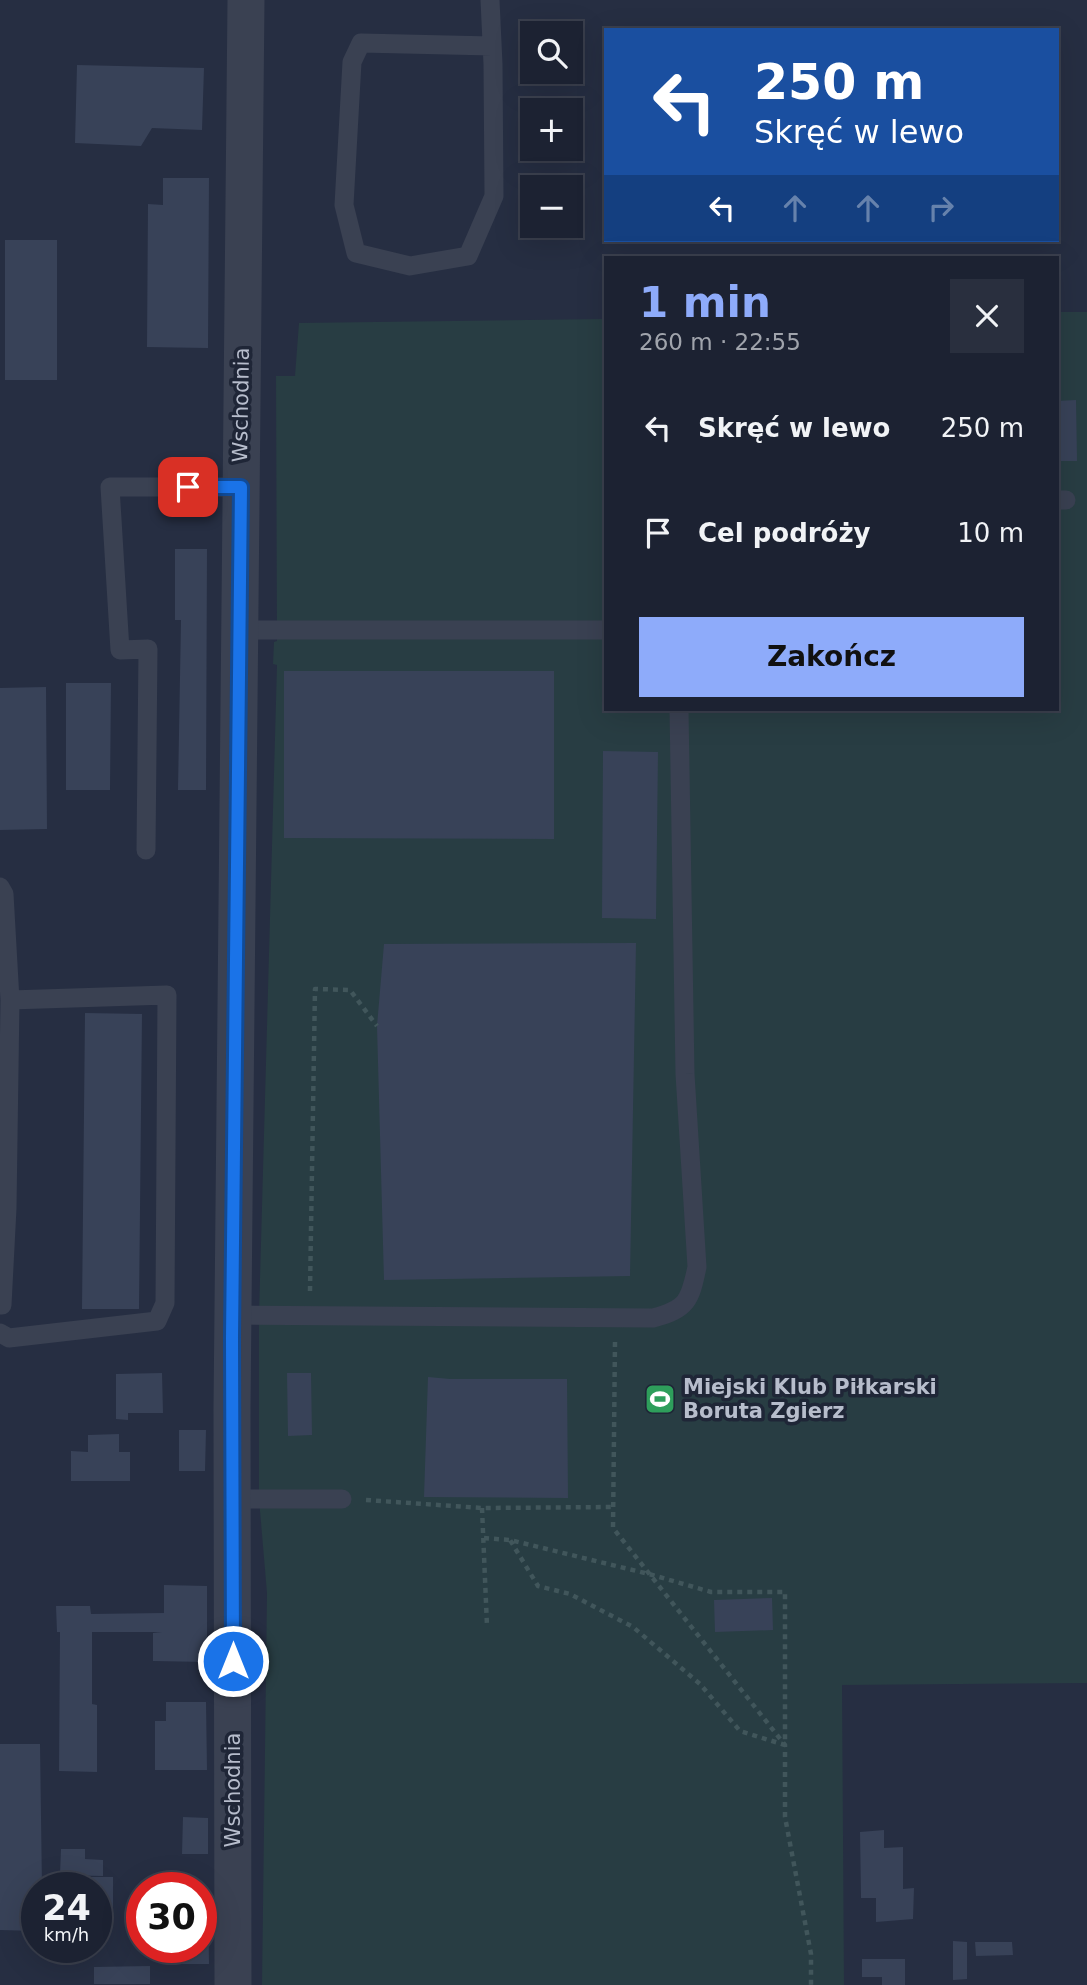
<!DOCTYPE html>
<html lang="pl">
<head>
<meta charset="utf-8">
<style>
	:root { --surface:#1c2232; --page:#292f3e; --text:#f1f3f6; --muted:#a0a4ac; --line:#3a3f4d; --accent:#8eabfa }
	body { margin:0; font-family:"DejaVu Sans",sans-serif; background:var(--page); color:var(--text); height:100vh; display:flex; flex-direction:column; font-size:26px; white-space:nowrap }
	* { box-sizing:border-box; margin:0 }
	p { font-size:23px; color:var(--muted) }
	.icon { flex:none; width:38px; height:38px; fill:none; stroke:currentColor; stroke-width:2; stroke-linecap:round; stroke-linejoin:round }
	.map { position:relative; flex:1; overflow:hidden }
	.drawer { position:absolute; left:604px; top:256px; width:455px; height:455px; display:flex; flex-direction:column; background:var(--surface); border-radius:0px; box-shadow:0 7px 28px #0002,0 0 0 2px var(--line) }
	.drawer>* { flex:none }
	.guide { position:absolute; left:604px; top:28px; width:455px; height:214px; border-radius:0px; box-shadow:0 7px 28px #0002,0 0 0 2px var(--line); background:#1a4fa0; color:#fff; overflow:hidden }
	.tools { position:absolute; left:520px; top:21px; display:grid; gap:14px }
	.tools a { display:grid; place-items:center; width:63px; height:63px; border-radius:0px; background:var(--surface); box-shadow:0 7px 28px #0002,0 0 0 2px var(--line); font-size:35px }
	.speed { position:absolute; left:21px; top:1872px; display:flex; gap:14px; font-size:35px; font-weight:700; text-align:center }
	.speed>* { display:grid; place-content:center; width:91px; height:91px; border-radius:50%; background:var(--surface); box-shadow:0 7px 28px #0002,0 0 0 2px var(--line); line-height:1 }
	.speed small { font-size:18px; font-weight:400 }
	.speed .limit { border:10px solid #d22; background:#fff; color:#111 }
	.pin { position:absolute; display:grid; place-items:center; width:60px; height:60px; color:#fff; margin:-30px; border-radius:14px; box-shadow:0 4px 10px #0006 }
	.me { position:absolute; width:77px; margin:-38px; rotate:0deg; stroke-linejoin:round; filter:drop-shadow(0 0 5px #0008) }
	.turn { display:flex; align-items:center; gap:24px; height:147px; padding:0 35px; font-size:32px }
	.turn .icon { width:91px; height:91px; stroke-width:2.5 }
	.turn b { display:block; font-size:49px; line-height:60px }
	.lanes { display:flex; align-items:center; height:66px; padding:0 35px; background:#0003; justify-content:center; gap:35px; direction:ltr }
	.lanes .off { opacity:.35 }
	.round { display:grid; place-items:center; flex:none; width:74px; height:74px; border-radius:0px; background:var(--page) }
	.headline { display:flex; align-items:center; justify-content:space-between; height:119px; padding:0 35px }
	h1 { font-size:42px; font-weight:800; line-height:52px; color:var(--accent) }
	.button { display:flex; gap:14px; margin-top:auto; padding:14px 35px }
	.button a { flex:1; height:80px; border-radius:0px; background:var(--accent); color:#111; font-size:28px; font-weight:800; line-height:80px; text-align:center }
	ul { padding:0; list-style:none }
	li { display:flex; align-items:center; gap:21px; height:105px; padding:0 35px }
	li div { flex:1 }
	li b { display:block; font-size:26px }
	li em { font-style:normal }
	.map>svg:first-child { display:block }
	.green { fill:#283d43 }
	.building { fill:#384258 }
	.lines { fill:none; stroke-linecap:round; stroke-linejoin:round }
	.path { stroke:#41565b; stroke-width:4.5; stroke-dasharray:5 5; stroke-linecap:butt }
	.lane { stroke:#3a4152; stroke-width:19 }
	.street { stroke:#3a4152; stroke-width:37 }
	.route-casing { stroke:#114b97; stroke-width:18 }
	.route { stroke:#1a73e8; stroke-width:12 }
	.labels { text-anchor:middle; stroke-width:7; stroke-linejoin:round; paint-order:stroke }
	.street-label { font-size:21px; fill:#b7bdcc; stroke:#1f2637 }
	.poi-label { font-size:21px; font-weight:bold; fill:#b7bdcc; stroke:#1f2637; text-anchor:start }
</style>
</head>
<body>
<div class="map">
<svg width="1087" height="1985" viewBox="0 0 1087 1985">
	<rect width="100%" height="100%" fill="#262e42"/>
	<path class="green" d="M1057,312h30v1371l-245,2 2,300h-582l5,-392 -8,-94v-184l18,-650 -4,-1 1,-22 3,-1 -1,-265h19l4,-53 306,-4 1,390h451z"/>
	<path class="building" d="M77,65l127,3 -2,62 -50,-2 -11,18 -66,-3z
		M163,178h46l-1,170 -61,-1 1,-143 15,1z
		M5,240h52v140h-52z
		M1076,400l1,61h-20v-60z
		M175,549h32l-1,241h-28l3,-170h-6z
		M284,671h270v168l-270,-1z
		M66,683h45l-1,107h-44z
		M46,687l1,142 -47,1v-142z
		M603,751l55,1 -2,167 -54,-1z
		M636,943l-6,333 -246,4 -7,-254 7,-82z
		M85,1013l57,1 -3,295h-57z
		M162,1373l1,40h-35v7l-12,-1v-45z
		M287,1373h24l1,62 -24,1z
		M428,1377l22,2h117l1,119 -144,-1z
		M179,1430h27l-1,41h-26z
		M119,1434v18h11v29h-59v-30l17,1v-17z
		M164,1585l43,1v76l-54,-1v-28l9,-1h-70v72l5,1v67l-38,-1 1,-139h-3l-1,-26h34l1,8 73,-1z
		M772,1598l1,32 -58,2 -1,-32z
		M166,1702h40l1,68h-52v-49h11z
		M0,1744h40l2,144h-5v43l-37,-1z
		M183,1817l25,1v36h-26z
		M884,1830v18l19,-1v42l11,-1 -1,31 -37,3v-24h-15l-1,-66z
		M61,1849h24v10l18,1v16l-43,-1z
		M60,1877h53v40h-17v-29h-36z
		M201,1900h7l1,64h-36v-14h-10v-2h38z
		M953,1941l14,1v37l-14,1z
		M975,1942h37l1,13 -37,1z
		M862,1959h43v26h-23v-8h-20z
		M150,1966v18h-56v-17z"/>
	<g class="lines">
		<path class="path" d="M310,1291l5,-302 35,1 27,36
			M615,1342l-2,186 172,217v72l26,137v31
			M366,1500l116,8 131,-1
			M482,1508l5,118
			M484,1538l26,2 139,34 62,18h74v153l-45,-14 -40,-47 -67,-57 -63,-33 -32,-8 -28,-46"/>
		<path class="lane" d="M490,0l3,64 1,132 -26,60 -58,10 -54,-13 -12,-48 8,-143 9,-19 131,3
			M1057,500h9
			M239,630h367
			M146,850l2,-201 -28,1 -10,-163h131
			M0,887l4,7 6,106 -3,208 -5,97h-2
			M233,1315l420,3c34,-9 37,-17 44,-51l-12,-193 -6,-365
			M0,1333l9,5 148,-17 8,-18 2,-308 -157,5
			M232,1499h110"/>
		<path class="street" d="M233,1985l-1,-576 14,-1409"/>
	</g>
	<g class="lines">
		<g class="route-casing">
			<path id="route" d="M188,487h53l-9,851 1,323"/>
		</g>
		<use href="#route" class="route"/>
	</g>
	<defs>
		<g id="stadium-square" transform="scale(1.575)"><rect x="-9" y="-9" width="18" height="18" rx="4" fill="#2e9e5b" stroke="#1f2637"/><path d="M0-5a6.5 5 0 1 0 0 10a6.5 5 0 1 0 0-10ZM-3.5-1.8h7v3.6h-7Z" fill="#fff"/></g>
	</defs>
	<g fill-rule="evenodd">
		<use href="#stadium-square" x="660" y="1399"/>
	</g>
	<g class="labels">
		<g class="street-label">
			<text transform="translate(241 405) rotate(-89)" y="7">Wschodnia</text>
			<text transform="translate(233 1790) rotate(-90)" y="7">Wschodnia</text>
		</g>
		<g class="poi-label">
			<text x="683" y="1394">Miejski Klub Piłkarski<tspan x="683" dy="24">Boruta Zgierz</tspan></text>
		</g>
	</g>
</svg>
<div class="tools">
<a><svg class="icon" aria-label="search" viewBox="0 0 24 24"><circle cx="10" cy="10" r="6"/><path d="M15 15l6 6"/></svg></a>
<a>+</a>
<a>−</a>
</div>
<div class="speed"><div>24<small>km/h</small></div><div class="limit">30</div></div>
<div class="pin" style="left:188px;top:487px;background:#d93025"><svg class="icon" aria-label="arrive" viewBox="0 0 24 24"><path d="M6 21V4h12l-3 4 3 4H6"/></svg></div>
<svg class="me" style="left:233px;top:1661px" viewBox="-20 -20 40 40"><circle r="17" fill="#1a73e8" stroke="#fff" stroke-width="3"/><path d="M0-11L8 9 0 5-8 9z" fill="#fff"/></svg>
<div class="guide">
<div class="turn"><svg class="icon" aria-label="left" viewBox="0 0 24 24"><path d="M17 20v-9H6M10 6l-5 5 5 5"/></svg><div><b>250 m</b>Skręć w lewo</div></div>
<div class="lanes"><svg class="icon" aria-label="left" viewBox="0 0 24 24"><path d="M17 20v-9H6M10 6l-5 5 5 5"/></svg><svg class="icon off" aria-label="ahead" viewBox="0 0 24 24"><path d="M12 20V5M6 11l6-6 6 6"/></svg><svg class="icon off" aria-label="ahead" viewBox="0 0 24 24"><path d="M12 20V5M6 11l6-6 6 6"/></svg><svg class="icon off" aria-label="right" viewBox="0 0 24 24"><path d="M7 20v-9h11M14 6l5 5-5 5"/></svg></div>
</div>
<section class="drawer">
<div class="headline"><div><h1>1 min</h1><p>260 m · 22:55</p></div><a class="round"><svg class="icon" aria-label="close" viewBox="0 0 24 24"><path d="M6 6l12 12M18 6L6 18"/></svg></a></div>
<ul>
<li><svg class="icon" aria-label="left" viewBox="0 0 24 24"><path d="M17 20v-9H6M10 6l-5 5 5 5"/></svg><div><b>Skręć w lewo</b></div><em>250 m</em></li>
<li><svg class="icon" aria-label="arrive" viewBox="0 0 24 24"><path d="M6 21V4h12l-3 4 3 4H6"/></svg><div><b>Cel podróży</b></div><em>10 m</em></li>
</ul>
<div class="button"><a>Zakończ</a></div>
</section>
</div>
</body>
</html>
